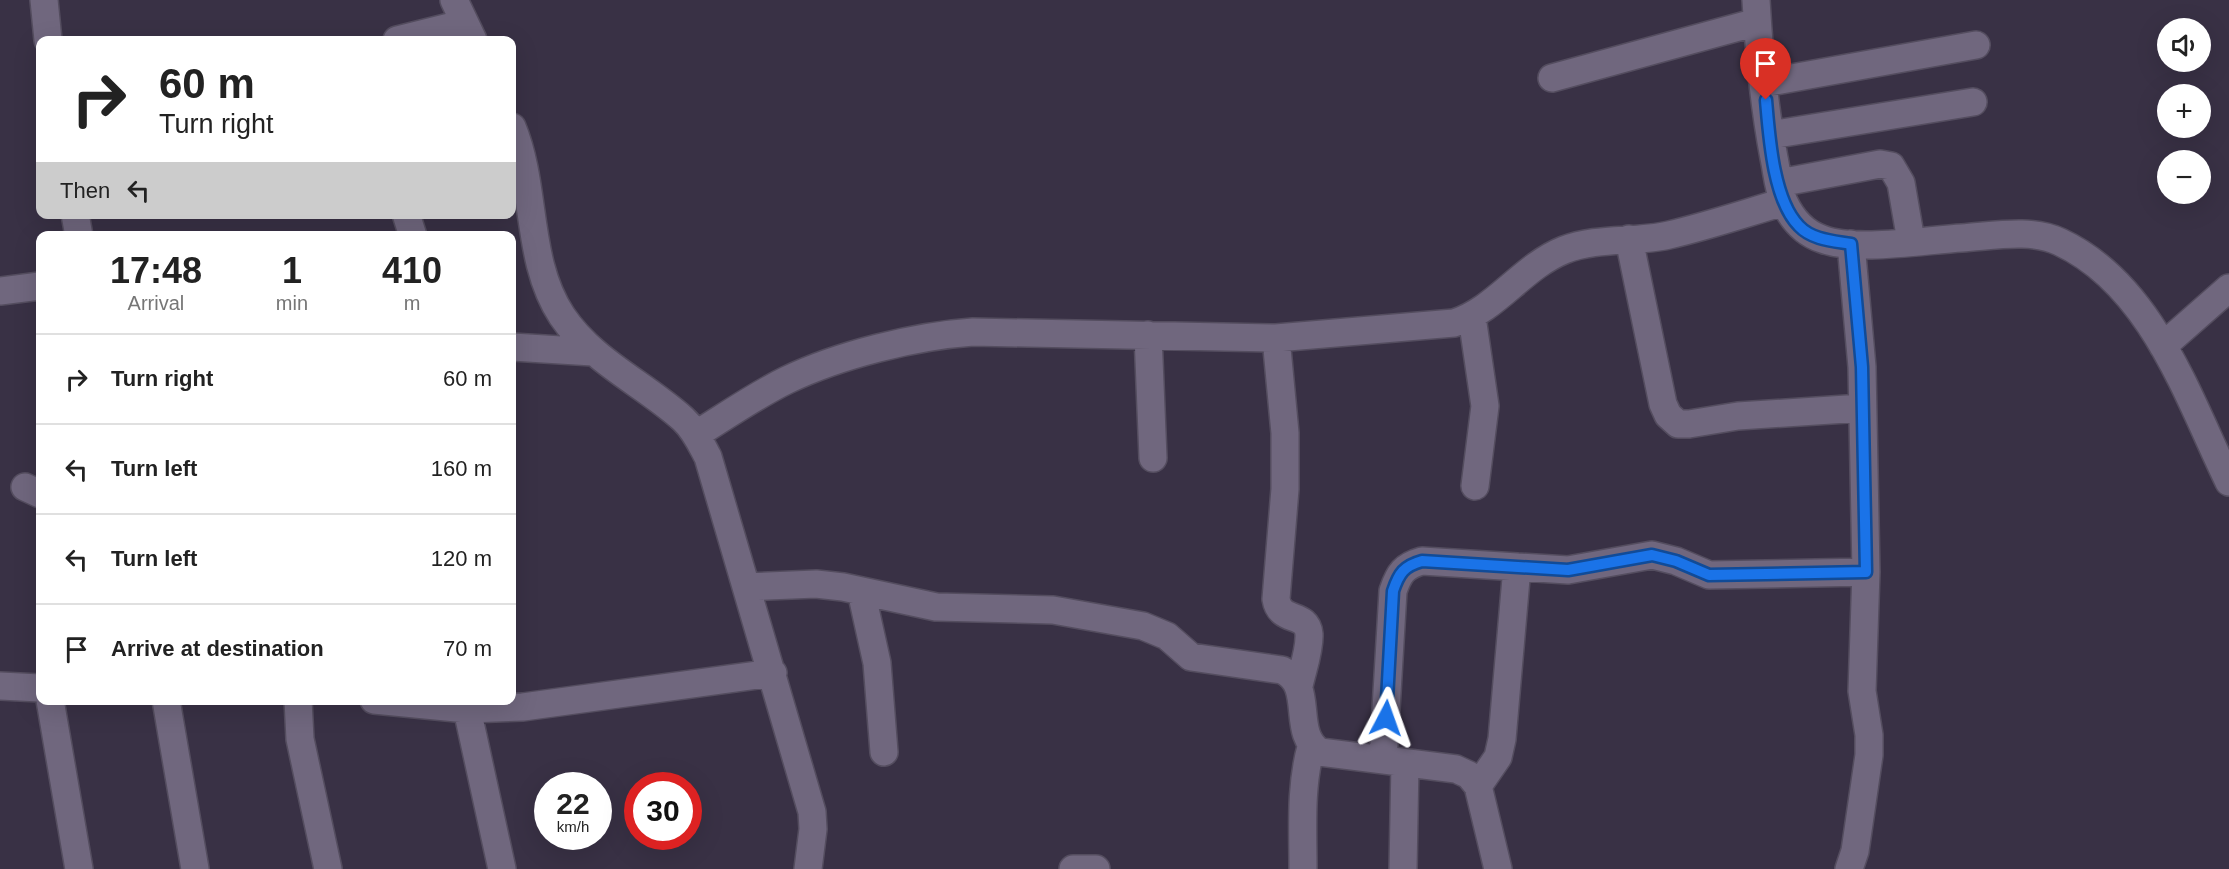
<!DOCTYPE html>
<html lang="en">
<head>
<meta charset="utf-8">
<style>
	:root { --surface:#fff; --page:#f2f2f2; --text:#222; --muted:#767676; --line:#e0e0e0 }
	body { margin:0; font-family:Arial,sans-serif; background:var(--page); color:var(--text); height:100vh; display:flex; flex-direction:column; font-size:22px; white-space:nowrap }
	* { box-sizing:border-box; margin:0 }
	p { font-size:20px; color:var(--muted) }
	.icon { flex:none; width:33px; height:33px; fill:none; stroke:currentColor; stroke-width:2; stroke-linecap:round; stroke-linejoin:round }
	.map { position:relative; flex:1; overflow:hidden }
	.side { position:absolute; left:36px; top:231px; width:480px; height:474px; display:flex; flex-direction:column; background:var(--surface); border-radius:12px; box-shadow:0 6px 24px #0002 }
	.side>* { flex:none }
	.top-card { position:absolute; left:36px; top:36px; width:480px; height:183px; border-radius:12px; box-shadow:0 6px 24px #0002; background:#fff; color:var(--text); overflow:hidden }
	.buttons { position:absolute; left:2157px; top:18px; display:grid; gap:12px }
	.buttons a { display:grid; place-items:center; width:54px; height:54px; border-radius:50%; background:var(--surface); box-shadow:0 6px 24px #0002; font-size:30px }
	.speed { position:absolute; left:534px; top:772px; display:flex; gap:12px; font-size:30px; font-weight:700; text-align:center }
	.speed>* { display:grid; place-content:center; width:78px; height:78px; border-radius:50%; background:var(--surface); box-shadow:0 6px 24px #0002; line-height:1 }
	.speed small { font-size:15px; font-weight:400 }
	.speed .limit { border:9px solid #d22; background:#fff; color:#111 }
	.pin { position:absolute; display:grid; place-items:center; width:51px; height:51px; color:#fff; margin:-62px -26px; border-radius:50% 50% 50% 0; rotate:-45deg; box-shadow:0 0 6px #0007 }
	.pin .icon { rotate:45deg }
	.me { position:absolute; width:66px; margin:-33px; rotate:4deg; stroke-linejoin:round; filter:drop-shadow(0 0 4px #0008) }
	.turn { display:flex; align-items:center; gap:21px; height:126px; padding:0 24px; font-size:27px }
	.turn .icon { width:78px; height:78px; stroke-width:2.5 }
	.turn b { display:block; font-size:42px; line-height:51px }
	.then { display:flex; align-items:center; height:57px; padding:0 24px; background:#0003; gap:12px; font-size:22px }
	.eta { display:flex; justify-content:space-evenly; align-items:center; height:102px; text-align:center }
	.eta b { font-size:36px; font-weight:700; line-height:42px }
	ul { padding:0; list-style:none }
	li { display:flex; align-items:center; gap:18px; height:90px; padding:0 24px; border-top:2px solid var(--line) }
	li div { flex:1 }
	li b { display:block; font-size:22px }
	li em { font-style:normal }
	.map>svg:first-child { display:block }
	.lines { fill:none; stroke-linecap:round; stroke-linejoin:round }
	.minor-casing { stroke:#544d5f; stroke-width:30 }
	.minor { stroke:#70677e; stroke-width:27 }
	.route-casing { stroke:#114b97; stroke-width:15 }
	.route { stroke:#1a73e8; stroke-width:10 }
</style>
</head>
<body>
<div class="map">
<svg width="2229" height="869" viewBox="0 0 2229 869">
	<rect width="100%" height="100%" fill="#393145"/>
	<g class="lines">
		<g class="minor-casing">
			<path id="minor" d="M44,0l4,40
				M454,0l19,40
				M1756,0c3,52 8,106 18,158 3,14 4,30 10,44 8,17 20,31 38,37 33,13 103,1 140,-1 31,-2 69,-10 98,4 92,43 128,156 169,240
				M397,40l68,-17
				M1552,78l205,-56
				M1764,83l212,-38
				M512,127c25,60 13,133 50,189 31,46 81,67 121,103 12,11 18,25 25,38l104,355 1,17 -5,40
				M1770,135l203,-33
				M1779,183l101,-19 11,2 10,17 10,58
				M75,214l4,22
				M406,214l7,22
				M1629,239l34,165 5,11 10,9h11l49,-8 124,-8
				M0,291l40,-5
				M1472,317l13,89 -10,80
				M1148,335l5,123
				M1276,338l9,95v56l-9,110c4,25 31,12 33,35 1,16 -7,37 -10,52
				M2163,346l66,-58
				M512,347l81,5
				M697,434c29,-18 59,-39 90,-54 52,-25 128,-44 186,-48l303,6 178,-15c43,-14 68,-56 110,-73 34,-13 70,-7 105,-15 39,-9 77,-22 115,-33
				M25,487l15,7
				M747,587l69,-3 27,3 93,20 117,3 90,16 24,10 24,21 91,13c34,15 8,63 38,82l136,17 13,6 9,11 20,83
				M861,591l16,72 7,89
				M0,686l40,2
				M50,700l29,169
				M166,700l29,169
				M298,700l2,39 28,130
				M374,700l93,9 56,-2 250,-34
				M467,709l35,160
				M1383,760l10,-169c6,-18 11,-25 29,-30l146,9 84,-15 24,6 33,14 157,-3
				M1478,786l20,-29 4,-18 15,-172
				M1073,869h23
				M1303,869c0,-41 -3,-82 8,-122
				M1403,869l2,-106
				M1849,869l6,-18 14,-96v-20l-7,-44 4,-119 -4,-205 -11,-123"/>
		</g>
		<use href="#minor" class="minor"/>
	</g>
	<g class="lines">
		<g class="route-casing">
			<path id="route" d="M1386,718l7,-127c6,-18 11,-25 29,-30l146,9 84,-15 24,6 33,14 157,-3 -4,-205 -11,-123c-17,-3 -39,-4 -52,-18 -26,-26 -30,-91 -33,-126"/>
		</g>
		<use href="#route" class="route"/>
	</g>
</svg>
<div class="buttons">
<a><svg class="icon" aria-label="sound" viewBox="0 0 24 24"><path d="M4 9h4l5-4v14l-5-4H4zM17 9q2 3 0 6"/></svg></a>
<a>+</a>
<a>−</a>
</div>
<div class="speed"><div>22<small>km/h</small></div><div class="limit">30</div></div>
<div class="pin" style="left:1766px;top:100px;background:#d93025"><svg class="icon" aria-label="arrive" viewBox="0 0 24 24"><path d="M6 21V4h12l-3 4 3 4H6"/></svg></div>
<svg class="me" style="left:1386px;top:718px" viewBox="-20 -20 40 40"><path d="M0-17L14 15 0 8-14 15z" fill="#1a73e8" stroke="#fff" stroke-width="4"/></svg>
<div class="top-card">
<div class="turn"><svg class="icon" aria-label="right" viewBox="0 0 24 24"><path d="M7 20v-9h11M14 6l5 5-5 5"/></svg><div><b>60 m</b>Turn right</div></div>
<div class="then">Then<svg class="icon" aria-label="left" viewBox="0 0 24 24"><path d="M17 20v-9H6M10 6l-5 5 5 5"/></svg></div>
</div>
<section class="side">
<div class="eta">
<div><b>17:48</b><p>Arrival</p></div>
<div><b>1</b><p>min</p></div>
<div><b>410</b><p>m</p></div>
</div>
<ul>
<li><svg class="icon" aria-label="right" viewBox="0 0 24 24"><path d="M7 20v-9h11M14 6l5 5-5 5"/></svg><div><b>Turn right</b></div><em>60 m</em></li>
<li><svg class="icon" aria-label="left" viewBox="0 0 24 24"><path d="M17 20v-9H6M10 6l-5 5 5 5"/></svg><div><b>Turn left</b></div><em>160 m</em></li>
<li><svg class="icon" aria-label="left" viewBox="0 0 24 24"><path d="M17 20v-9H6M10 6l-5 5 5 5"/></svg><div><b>Turn left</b></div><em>120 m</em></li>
<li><svg class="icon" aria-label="arrive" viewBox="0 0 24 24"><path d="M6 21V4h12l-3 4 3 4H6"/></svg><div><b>Arrive at destination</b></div><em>70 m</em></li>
</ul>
</section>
</div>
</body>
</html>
